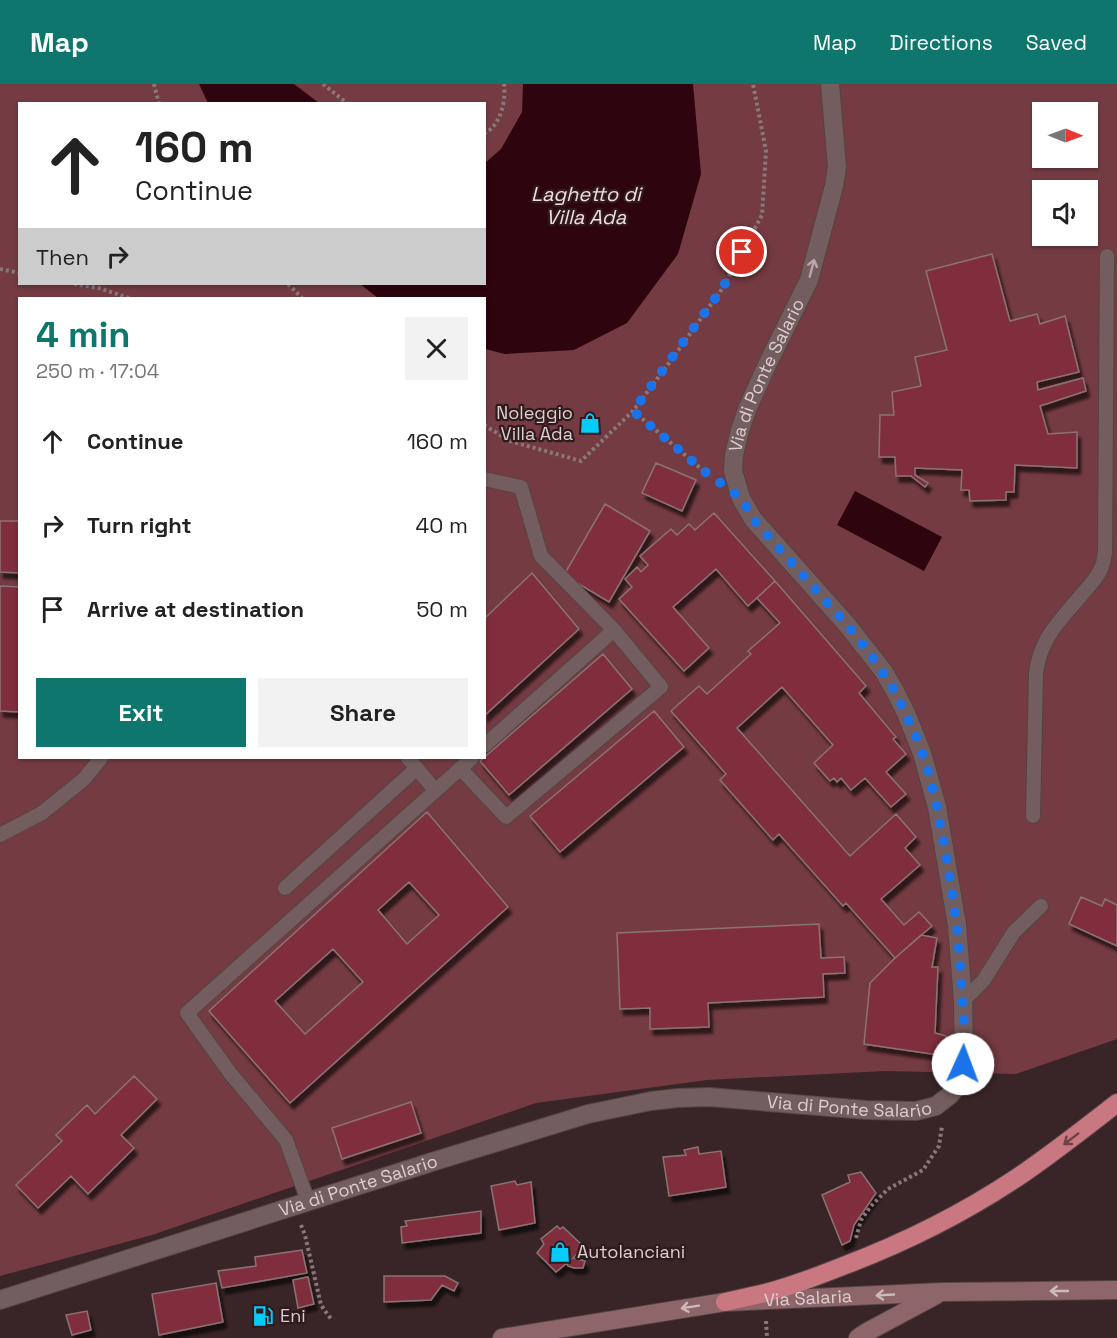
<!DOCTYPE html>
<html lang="en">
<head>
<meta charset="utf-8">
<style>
	:root { --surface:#fff; --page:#f2f2f2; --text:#222; --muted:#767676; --accent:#0f766e }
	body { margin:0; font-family:"Space Grotesk",sans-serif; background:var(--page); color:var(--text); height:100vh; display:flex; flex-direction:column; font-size:22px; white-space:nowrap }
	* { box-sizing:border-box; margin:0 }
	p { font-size:20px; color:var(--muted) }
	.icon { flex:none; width:33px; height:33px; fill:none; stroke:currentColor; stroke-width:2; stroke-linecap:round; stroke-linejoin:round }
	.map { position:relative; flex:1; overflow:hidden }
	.sheet { position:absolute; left:18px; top:213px; width:468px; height:462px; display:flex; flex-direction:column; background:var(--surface); border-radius:0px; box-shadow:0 2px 4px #0004 }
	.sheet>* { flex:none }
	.hud { position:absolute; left:18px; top:18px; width:468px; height:183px; border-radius:0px; box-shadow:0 2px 4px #0004; background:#fff; color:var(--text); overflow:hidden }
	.needle { width:39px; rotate:91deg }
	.fabs { position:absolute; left:1032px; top:18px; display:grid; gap:12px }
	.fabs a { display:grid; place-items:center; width:66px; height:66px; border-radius:0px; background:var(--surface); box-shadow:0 2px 4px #0004; font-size:30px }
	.pin { position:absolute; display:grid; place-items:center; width:51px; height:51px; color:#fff; margin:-26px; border:3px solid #fff; border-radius:50%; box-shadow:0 2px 6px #0007 }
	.me { position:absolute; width:66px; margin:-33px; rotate:2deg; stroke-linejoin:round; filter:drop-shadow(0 0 4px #0008) }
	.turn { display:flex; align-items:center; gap:21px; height:126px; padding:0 18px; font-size:27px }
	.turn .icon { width:78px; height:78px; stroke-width:2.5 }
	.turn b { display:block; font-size:42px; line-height:51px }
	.then { display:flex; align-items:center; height:57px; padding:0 18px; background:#0003; gap:12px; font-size:22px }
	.round { display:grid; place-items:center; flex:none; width:63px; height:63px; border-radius:0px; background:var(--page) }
	.summary { display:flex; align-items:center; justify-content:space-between; height:102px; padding:0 18px }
	h1 { font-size:36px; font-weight:700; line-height:45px; color:var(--accent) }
	.button { display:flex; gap:12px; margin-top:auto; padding:12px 18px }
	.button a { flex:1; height:69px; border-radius:0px; background:var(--accent); color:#fff; font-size:24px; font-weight:700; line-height:69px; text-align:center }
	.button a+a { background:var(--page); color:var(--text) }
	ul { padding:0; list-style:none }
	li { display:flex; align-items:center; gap:18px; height:84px; padding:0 18px }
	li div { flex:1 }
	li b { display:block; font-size:22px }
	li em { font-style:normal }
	header { display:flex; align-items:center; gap:36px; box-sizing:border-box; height:84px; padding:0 30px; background:var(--accent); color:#fff }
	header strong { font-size:28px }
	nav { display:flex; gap:33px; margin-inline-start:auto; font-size:21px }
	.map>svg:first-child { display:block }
	.green { fill:#743b42; fill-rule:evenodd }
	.water { fill:#2e040e }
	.building { fill:#802d3c; stroke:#8b7375; stroke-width:1.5; fill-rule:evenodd; filter:url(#shadow) }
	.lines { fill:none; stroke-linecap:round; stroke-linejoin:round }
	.lane-casing { stroke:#554446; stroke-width:16 }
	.street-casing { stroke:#554446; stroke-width:20 }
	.secondary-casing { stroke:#554446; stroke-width:20 }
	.highway-casing { stroke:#554446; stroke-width:20 }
	.path { stroke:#89787a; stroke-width:4; stroke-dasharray:3 3; stroke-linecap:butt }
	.lane { stroke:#745d5f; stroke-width:14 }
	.street { stroke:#745d5f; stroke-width:18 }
	.secondary { stroke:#8e6569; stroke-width:18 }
	.highway { stroke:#c97781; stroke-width:18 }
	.oneway { stroke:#b8a7a8 }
	.oneway2 { stroke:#6d4045 }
	.oneway3 { stroke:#cdbabb }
	.route { stroke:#1a73e8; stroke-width:10; stroke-dasharray:0 18 }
	.labels { text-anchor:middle; stroke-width:4.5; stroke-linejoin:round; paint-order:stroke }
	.street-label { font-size:18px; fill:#ddcfd0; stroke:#2f1b1d }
	.poi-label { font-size:18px; fill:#ddcfd0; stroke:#2f1b1d; text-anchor:start }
	.water-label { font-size:20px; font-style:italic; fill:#f6dcde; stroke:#2f1b1d }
</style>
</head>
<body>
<header>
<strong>Map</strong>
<nav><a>Map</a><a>Directions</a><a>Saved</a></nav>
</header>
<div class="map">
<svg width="1117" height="1254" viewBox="0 0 1117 1254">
	<defs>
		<filter id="shadow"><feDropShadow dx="3.5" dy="6" stdDeviation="1.5" flood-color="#0009"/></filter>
	</defs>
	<rect width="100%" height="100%" fill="#392527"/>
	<path class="green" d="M0,0h1117v955l-101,35 -131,-3 -178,9 -171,23 -384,132 -152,41zM20,20h464v180h-464zM1042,28h46v46h-46zM1042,106h46v46h-46zM20,214h464v460h-464z"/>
	<path class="water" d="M199,0h95l25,19h-111z
		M523,0h170l8,90 -23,80 -51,69 -53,27 -69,4 -20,-5 -1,-51h-106l-18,-14h124l1,-121 16,-14 21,-37z
		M855,407l87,46 -18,34 -87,-46z"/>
	<path class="building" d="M992,170l18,67 27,-7 3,10 25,-8 14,56 -42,10 1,8 45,-12 3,13 -46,15 8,28 29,-2v36l-62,-3 -1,27h-8v8l-36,1 -1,-11h-8l1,-20 -47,-2v7l13,8 -3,4 -14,-11h-15l-1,-19h-16l1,-42h14l-2,-23 29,-6 -6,-29 32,-7 -21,-79z
		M656,379l40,17 -14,31 -40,-18z
		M605,420l45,27 -41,71 -45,-27z
		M714,429l61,68 -27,25 -32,-37 -43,38 36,41 -25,23 -65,-72 13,-12 -7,-8 12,-12 4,5 7,-7 -8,-9 31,-27 6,6 12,-11 6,6z
		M0,437h20v52l-20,-1z
		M532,489l47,56 -95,87v-97z
		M775,497l91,105 -7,7 37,44 -3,2 13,15 -20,18 20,22 -15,13 -26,-29 -14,12 -10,-12 -4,4 -3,-4 -4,3 -16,-18 19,-18 -51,-58 -45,41 113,128 46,-42 20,23 -11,11 15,17 -39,34 23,26 15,-13 13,14 -37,32 -49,-55 -3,3 -64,-72 -6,6 -53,-60 6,-6 -55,-63 28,-25 8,8 44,-40 -3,-3 32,-28 -23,-25z
		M0,502l20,1v125l-20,-1z
		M603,570l29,35 -123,106 -29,-34z
		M654,627l30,36 -124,105 -30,-36z
		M427,728l81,95 -218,196 -81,-92zM409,798l30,33 -32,29 -29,-34zM333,865l30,33 -58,52 -30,-33z
		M1081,813l21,9 3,-7 12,6v41l-48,-22z
		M819,840l2,34 23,-1 1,16 -22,1 1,23 -116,6 1,24 -59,2v-21l-30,1 -3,-76z
		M921,851l16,3 -5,29h6l-3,66 11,3 -1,20 -81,-12 6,-61 25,-25z
		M134,992l23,23 -36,36 13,13 -46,46 -17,-18 -33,32 -22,-23 46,-44 -6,-6 31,-30 8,9z
		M411,1018l10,31 -79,26 -10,-31z
		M698,1063l1,7 22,-3 5,36 -57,9 -6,-39 23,-2 -2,-5z
		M861,1088l15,21 -22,32 -4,16 -8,4 -20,-50 28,-13 -2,-7z
		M515,1097l2,4 14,-3 4,41 -36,7 -8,-44z
		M481,1127v22l-79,10 -1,-16 6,-1 -2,-5z
		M557,1142l3,3 3,-2 21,20 -11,11 12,3 -2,7h-9l-6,-2 -1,-3 -11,9 -19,-19 7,-9 -3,-5z
		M302,1166l5,23 -85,15 -4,-17 38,-5 -1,-9z
		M384,1192h61l13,7 -4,8 -12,-6 -11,15 -47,2z
		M308,1193l6,27 -16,4 -5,-28z
		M216,1199l7,39 -64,13 -7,-41z
		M87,1227l4,19 -19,5 -6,-20z"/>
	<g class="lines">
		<g class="lane-casing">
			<path id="lane" d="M484,395l37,8 20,69 73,74
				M408,674l27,32
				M460,684l46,49 155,-130 -47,-57 -130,116
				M1033,732l3,-142c4,-37 25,-54 47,-81 7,-8 16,-17 19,-27 2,-4 2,-10 3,-14l2,-296
				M0,751l42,-22 42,-34 17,-21
				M285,804l132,-120
				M963,917l20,-20 31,-49 27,-26
				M308,1117l-22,-61 -56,-67 -43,-60 285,-255"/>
		</g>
		<g class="street-casing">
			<g id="street">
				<path id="s1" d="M0,1216l435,-139 153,-47 63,-13 27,-3 31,-1 157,13 50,1 20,-5 14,-11 6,-8 6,-17 2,-17 -1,-52 -6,-76 -20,-118 -15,-54 -16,-40 -11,-22 -11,-19 -36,-46 -95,-107 -12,-21 -8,-27 1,-16 6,-25 8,-23 19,-42 42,-85 25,-94 3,-19 -7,-83"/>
			</g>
		</g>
		<g class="secondary-casing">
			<g id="secondary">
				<path id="s2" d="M502,1254l223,-36 218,-10 174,-2"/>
				<path d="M858,1254l9,-6 69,-37"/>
			</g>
		</g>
		<g class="highway-casing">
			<path id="highway" d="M725,1218c13,-3 27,-6 40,-9 27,-7 53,-17 78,-27 61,-23 121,-53 175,-89 34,-23 67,-49 99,-74"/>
		</g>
		<path class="path" d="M154,0l5,20
			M323,0l25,20
			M484,50c17,-9 22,-33 20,-50
			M0,185l20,4
			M74,200l25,4 30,10
			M288,200l14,14
			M633,327l78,66
			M484,341l26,16 71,20 52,-50 39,-52 50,-70 40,-74 4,-64 -13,-67
			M301,1141l4,10 16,70 10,14
			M856,1154l5,-18 10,-14 17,-17 35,-19 16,-24 3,-20
			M766,1237l1,17"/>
		<use href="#lane" class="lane"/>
		<use href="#street" class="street"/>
		<use href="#secondary" class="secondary"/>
		<use href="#highway" class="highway"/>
	</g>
	<defs><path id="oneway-shaft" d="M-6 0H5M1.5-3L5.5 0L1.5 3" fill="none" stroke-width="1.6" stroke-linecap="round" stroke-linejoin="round" transform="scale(1.5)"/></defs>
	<use class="oneway" href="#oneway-shaft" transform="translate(812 184) rotate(-75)"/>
	<use class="oneway2" href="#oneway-shaft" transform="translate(1071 1055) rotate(143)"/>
	<g class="oneway3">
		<use href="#oneway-shaft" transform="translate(1059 1207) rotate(180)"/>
		<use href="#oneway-shaft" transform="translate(885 1211) rotate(177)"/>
		<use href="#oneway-shaft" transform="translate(690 1223) rotate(171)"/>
	</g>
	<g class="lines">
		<path class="route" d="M742,168l-20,37 -89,122 71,60 37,27 12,21 95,107 23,29 24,36 21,45 11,31 10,40 10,54 10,64 7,97 -1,42"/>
	</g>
	<defs>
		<g id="shop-bare" transform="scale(1.62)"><path d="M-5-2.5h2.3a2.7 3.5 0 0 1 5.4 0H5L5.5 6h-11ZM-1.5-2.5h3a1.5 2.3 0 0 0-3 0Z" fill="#07cbf9" stroke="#2f1b1d" stroke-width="2.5" paint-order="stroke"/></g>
		<g id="fuel-bare" transform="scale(1.62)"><path d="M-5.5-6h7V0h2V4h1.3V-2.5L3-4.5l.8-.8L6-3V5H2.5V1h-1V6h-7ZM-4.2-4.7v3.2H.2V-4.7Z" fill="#07cbf9" stroke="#2f1b1d" stroke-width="2.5" paint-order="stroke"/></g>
	</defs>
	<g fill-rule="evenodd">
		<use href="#shop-bare" x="590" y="339"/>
		<use href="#shop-bare" x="560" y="1168"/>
		<use href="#fuel-bare" x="263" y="1232"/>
	</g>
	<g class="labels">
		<g class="street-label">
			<text dy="6" stroke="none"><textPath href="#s1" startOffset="1780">Via di Ponte Salario</textPath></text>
			<text dy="6" stroke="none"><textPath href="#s1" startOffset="880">Via di Ponte Salario</textPath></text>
			<text dy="6" stroke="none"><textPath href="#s1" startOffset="376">Via di Ponte Salario</textPath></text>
			<text dy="6" stroke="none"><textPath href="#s2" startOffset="309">Via Salaria</textPath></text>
		</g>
		<g class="poi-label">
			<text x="573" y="335" text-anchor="end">Noleggio<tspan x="573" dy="21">Villa Ada</tspan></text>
			<text x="577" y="1174">Autolanciani</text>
			<text x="280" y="1238">Eni</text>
		</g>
		<g class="water-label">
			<text x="586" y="117">Laghetto di<tspan x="586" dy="23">Villa Ada</tspan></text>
		</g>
	</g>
</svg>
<div class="fabs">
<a><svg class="needle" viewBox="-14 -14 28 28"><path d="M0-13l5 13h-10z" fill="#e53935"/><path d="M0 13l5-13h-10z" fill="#767676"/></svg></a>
<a><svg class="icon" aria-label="sound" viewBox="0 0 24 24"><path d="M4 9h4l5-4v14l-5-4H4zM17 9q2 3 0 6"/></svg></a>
</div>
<div class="pin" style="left:742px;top:168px;background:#d93025"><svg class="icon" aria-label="arrive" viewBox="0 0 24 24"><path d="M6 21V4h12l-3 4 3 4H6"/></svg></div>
<svg class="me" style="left:963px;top:980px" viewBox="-20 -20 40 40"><circle r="19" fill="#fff"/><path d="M0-13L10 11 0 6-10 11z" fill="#1a73e8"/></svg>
<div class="hud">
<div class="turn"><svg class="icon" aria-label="ahead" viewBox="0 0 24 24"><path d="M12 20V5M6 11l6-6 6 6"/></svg><div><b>160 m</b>Continue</div></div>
<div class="then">Then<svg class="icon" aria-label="right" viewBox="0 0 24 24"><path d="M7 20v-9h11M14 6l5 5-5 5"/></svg></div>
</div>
<section class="sheet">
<div class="summary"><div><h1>4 min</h1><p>250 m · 17:04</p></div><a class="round"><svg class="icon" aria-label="close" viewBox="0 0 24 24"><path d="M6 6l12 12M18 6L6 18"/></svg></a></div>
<ul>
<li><svg class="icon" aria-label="ahead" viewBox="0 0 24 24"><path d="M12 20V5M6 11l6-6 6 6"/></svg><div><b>Continue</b></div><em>160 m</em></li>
<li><svg class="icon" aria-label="right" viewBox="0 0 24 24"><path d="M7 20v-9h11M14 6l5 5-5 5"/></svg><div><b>Turn right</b></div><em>40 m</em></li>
<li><svg class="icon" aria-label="arrive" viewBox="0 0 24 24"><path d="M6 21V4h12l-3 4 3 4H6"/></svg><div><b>Arrive at destination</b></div><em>50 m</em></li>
</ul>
<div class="button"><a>Exit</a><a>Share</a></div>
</section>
</div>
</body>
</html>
